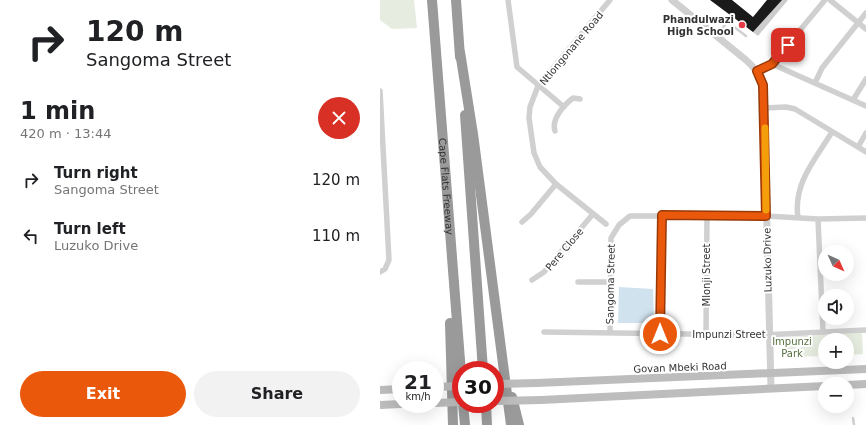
<!DOCTYPE html>
<html lang="en">
<head>
<meta charset="utf-8">
<style>
	:root { --surface:#fff; --page:#f2f2f2; --text:#202124; --muted:#757577; --accent:#ea580c }
	body { margin:0; font-family:"DejaVu Sans",sans-serif; background:var(--page); color:var(--text); height:100vh; display:flex; flex-direction:column; font-size:15px; white-space:nowrap }
	* { box-sizing:border-box; margin:0 }
	p { font-size:13px; color:var(--muted) }
	.icon { flex:none; width:22px; height:22px; fill:none; stroke:currentColor; stroke-width:2; stroke-linecap:round; stroke-linejoin:round }
	.map { position:relative; flex:1; overflow:hidden }
	.details { display:flex; flex-direction:column; background:var(--surface); width:380px }
	.details>* { flex:none }
	.banner { background:#fff; color:var(--text); overflow:hidden }
	.needle { width:26px; rotate:135deg }
	.fabs { position:absolute; left:438px; top:245px; display:grid; gap:8px }
	.fabs a { display:grid; place-items:center; width:36px; height:36px; border-radius:50%; background:var(--surface); box-shadow:0 4px 16px #0002; font-size:20px }
	.speed { position:absolute; left:12px; top:361px; display:flex; gap:8px; font-size:20px; font-weight:700; text-align:center }
	.speed>* { display:grid; place-content:center; width:52px; height:52px; border-radius:50%; background:var(--surface); box-shadow:0 4px 16px #0002; line-height:1 }
	.speed small { font-size:10px; font-weight:400 }
	.speed .limit { border:6px solid #d22; background:#fff; color:#111 }
	.pin { position:absolute; display:grid; place-items:center; width:34px; height:34px; color:#fff; margin:-17px; border-radius:8px; box-shadow:0 2px 6px #0006 }
	.me { position:absolute; width:44px; margin:-22px; rotate:0deg; stroke-linejoin:round; filter:drop-shadow(0 0 3px #0008) }
	.turn { display:flex; align-items:center; gap:14px; height:84px; padding:0 20px; font-size:18px }
	.turn .icon { width:52px; height:52px; stroke-width:2.5 }
	.turn b { display:block; font-size:28px; line-height:34px }
	.round { display:grid; place-items:center; flex:none; width:42px; height:42px; border-radius:21px; background:var(--page) }
	.headline { display:flex; align-items:center; justify-content:space-between; height:68px; padding:0 20px }
	h1 { font-size:24px; font-weight:700; line-height:30px }
	.cta { display:flex; gap:8px; margin-top:auto; padding:8px 20px }
	.cta a { flex:1; height:46px; border-radius:24px; background:var(--accent); color:#fff; font-size:16px; font-weight:700; line-height:46px; text-align:center }
	.cta a+a { background:var(--page); color:var(--text) }
	ul { padding:0; list-style:none }
	li { display:flex; align-items:center; gap:12px; height:56px; padding:0 20px }
	li div { flex:1 }
	li b { display:block; font-size:15px }
	li em { font-style:normal }
	main { display:flex; flex:1; min-height:0 }
	.map>svg:first-child { display:block }
	.green { fill:#e6ecdf }
	.water { fill:#cfe2ee }
	.shadow { fill:#0003 }
	.building { fill:#1a1a1a }
	.lines { fill:none; stroke-linecap:round; stroke-linejoin:round }
	.service { stroke:#d0d0d0; stroke-width:2.5 }
	.minor { stroke:#d0d0d0; stroke-width:5.5 }
	.tertiary { stroke:#d0d0d0; stroke-width:7 }
	.secondary { stroke:#bdbdbd; stroke-width:8 }
	.motorway { stroke:#9a9a9a; stroke-width:10 }
	.secondary-bridge { stroke:#bdbdbd; stroke-width:8 }
	.route-casing { stroke:#983908; stroke-width:10 }
	.route { stroke:#ea580c; stroke-width:7 }
	.slow { stroke:#f59e0b; stroke-width:7 }
	.poi-dot { fill:#e63946; stroke:#fff; stroke-width:1.5 }
	.labels { text-anchor:middle; stroke-width:4; stroke-linejoin:round; paint-order:stroke }
	.poi-label { font-size:10px; font-weight:bold; fill:#333; stroke:#fff; text-anchor:end }
	.street-label { font-size:10px; fill:#333; stroke:#fff }
	.park-label { font-size:10px; fill:#56703f; stroke:#fff }
</style>
</head>
<body>
<main>
<section class="details">
<div class="banner">
<div class="turn"><svg class="icon" aria-label="right" viewBox="0 0 24 24"><path d="M7 20v-9h11M14 6l5 5-5 5"/></svg><div><b>120 m</b>Sangoma Street</div></div>
</div>
<div class="headline"><div><h1>1 min</h1><p>420 m · 13:44</p></div><a class="round" style="background:#d93025;color:#fff"><svg class="icon" aria-label="close" viewBox="0 0 24 24"><path d="M6 6l12 12M18 6L6 18"/></svg></a></div>
<ul>
<li><svg class="icon" aria-label="right" viewBox="0 0 24 24"><path d="M7 20v-9h11M14 6l5 5-5 5"/></svg><div><b>Turn right</b><p>Sangoma Street</p></div><em>120 m</em></li>
<li><svg class="icon" aria-label="left" viewBox="0 0 24 24"><path d="M17 20v-9H6M10 6l-5 5 5 5"/></svg><div><b>Turn left</b><p>Luzuko Drive</p></div><em>110 m</em></li>
</ul>
<div class="cta"><a>Exit</a><a>Share</a></div>
</section>
<div class="map">
<svg width="486" height="425" viewBox="0 0 486 425">
	<rect width="100%" height="100%" fill="#fff"/>
	<path class="green" d="M0,0h34l3,28 -25,1 -12,-9z
		M482,333l1,21 -16,1v-15h-22v16l-38,1 -5,-4 -1,-13 2,-3z"/>
	<path class="water" d="M239,287l34,2 1,34h-36z"/>
	<path class="shadow" d="M331,0h19l23,19 15,-19h20l-30,36z"/>
	<path class="building" d="M330,0h22l21,17 14,-17h15l-29,32z"/>
	<g class="lines">
		<path class="service" d="M336,35l10,-11 3,-1 17,13
			M473,418l1,7"/>
		<path class="minor" d="M128,0l9,67 47,40
			M450,0l36,29
			M392,64l94,42
			M377,71l15,-7 53,-64
			M435,83l7,-15 44,-55
			M0,91l9,169 -4,9 -5,3
			M473,100l13,-21
			M384,108l22,-1 9,2 71,43
			M175,131c-4,-12 9,-26 18,-33l7,1
			M478,147l8,-14
			M418,218c-5,-35 17,-58 34,-86
			M438,219l5,113
			M142,222l9,-8 25,-30
			M226,224l-50,-40 -16,-17 -6,-14 -5,-35 1,-11 8,-21 72,-86
			M152,280l12,-8 49,-58
			M198,282h32
			M164,332l218,3 104,-5
			M230,333l1,-95 8,-13 11,-9h136l52,3 48,-1
			M280,334l2,-119
			M326,334l1,-119"/>
		<path class="tertiary" d="M292,0l74,60c18,16 17,25 18,48l7,280"/>
		<path class="secondary" d="M157,383l329,-14
			M467,385l19,-1
			M0,390l21,-1
			M161,400l284,-14
			M0,405l21,-1"/>
		<g class="motorway">
			<path id="s1" d="M52,0l29,373"/>
			<path d="M76,0l4,57"/>
			<path d="M80,52l13,82 38,291"/>
			<path d="M85,115l18,255"/>
			<path d="M70,323l3,102"/>
			<path d="M132,397l7,28"/>
			<path d="M83,404l2,21"/>
			<path d="M106,404l1,21"/>
		</g>
		<path class="secondary-bridge" d="M115,384l42,-1
			M55,387l26,-1
			M115,401l46,-1
			M55,403l26,-1"/>
	</g>
	<g class="lines">
		<g class="route-casing">
			<path id="route" d="M280,334l2,-119 104,1 -3,-131 -6,-14 15,-7 16,-19"/>
		</g>
		<use href="#route" class="route"/>
		<path class="slow" d="M385,128l1,82"/>
	</g>
	<circle class="poi-dot" cx="362" cy="25" r="4"/>
	<g class="labels">
		<g class="poi-label">
			<text x="354" y="23">Phandulwazi<tspan x="354" dy="12">High School</tspan></text>
		</g>
		<g class="street-label">
			<text transform="translate(191 48) rotate(-50)" y="4">Ntlongonane Road</text>
			<text dy="4" stroke="none"><textPath href="#s1" startOffset="187">Cape Flats Freeway</textPath></text>
			<text transform="translate(184 249) rotate(-50)" y="4">Pere Close</text>
			<text transform="translate(387 260) rotate(-91)" y="4">Luzuko Drive</text>
			<text transform="translate(326 275) rotate(-90)" y="4">Mlonji Street</text>
			<text transform="translate(230 284) rotate(-89)" y="4">Sangoma Street</text>
			<text x="349" y="338">Impunzi Street</text>
			<text transform="translate(300 367) rotate(-2)" y="4">Govan Mbeki Road</text>
		</g>
		<g class="park-label">
			<text x="412" y="345">Impunzi<tspan x="412" dy="12">Park</tspan></text>
		</g>
	</g>
</svg>
<div class="fabs">
<a><svg class="needle" viewBox="-14 -14 28 28"><path d="M0-13l5 13h-10z" fill="#e53935"/><path d="M0 13l5-13h-10z" fill="#757577"/></svg></a>
<a><svg class="icon" aria-label="sound" viewBox="0 0 24 24"><path d="M4 9h4l5-4v14l-5-4H4zM17 9q2 3 0 6"/></svg></a>
<a>+</a>
<a>−</a>
</div>
<div class="speed"><div>21<small>km/h</small></div><div class="limit">30</div></div>
<div class="pin" style="left:408px;top:45px;background:#d93025"><svg class="icon" aria-label="arrive" viewBox="0 0 24 24"><path d="M6 21V4h12l-3 4 3 4H6"/></svg></div>
<svg class="me" style="left:280px;top:334px" viewBox="-20 -20 40 40"><circle r="17" fill="#ea580c" stroke="#fff" stroke-width="3"/><path d="M0-11L8 9 0 5-8 9z" fill="#fff"/></svg>
</div>
</main>
</body>
</html>
